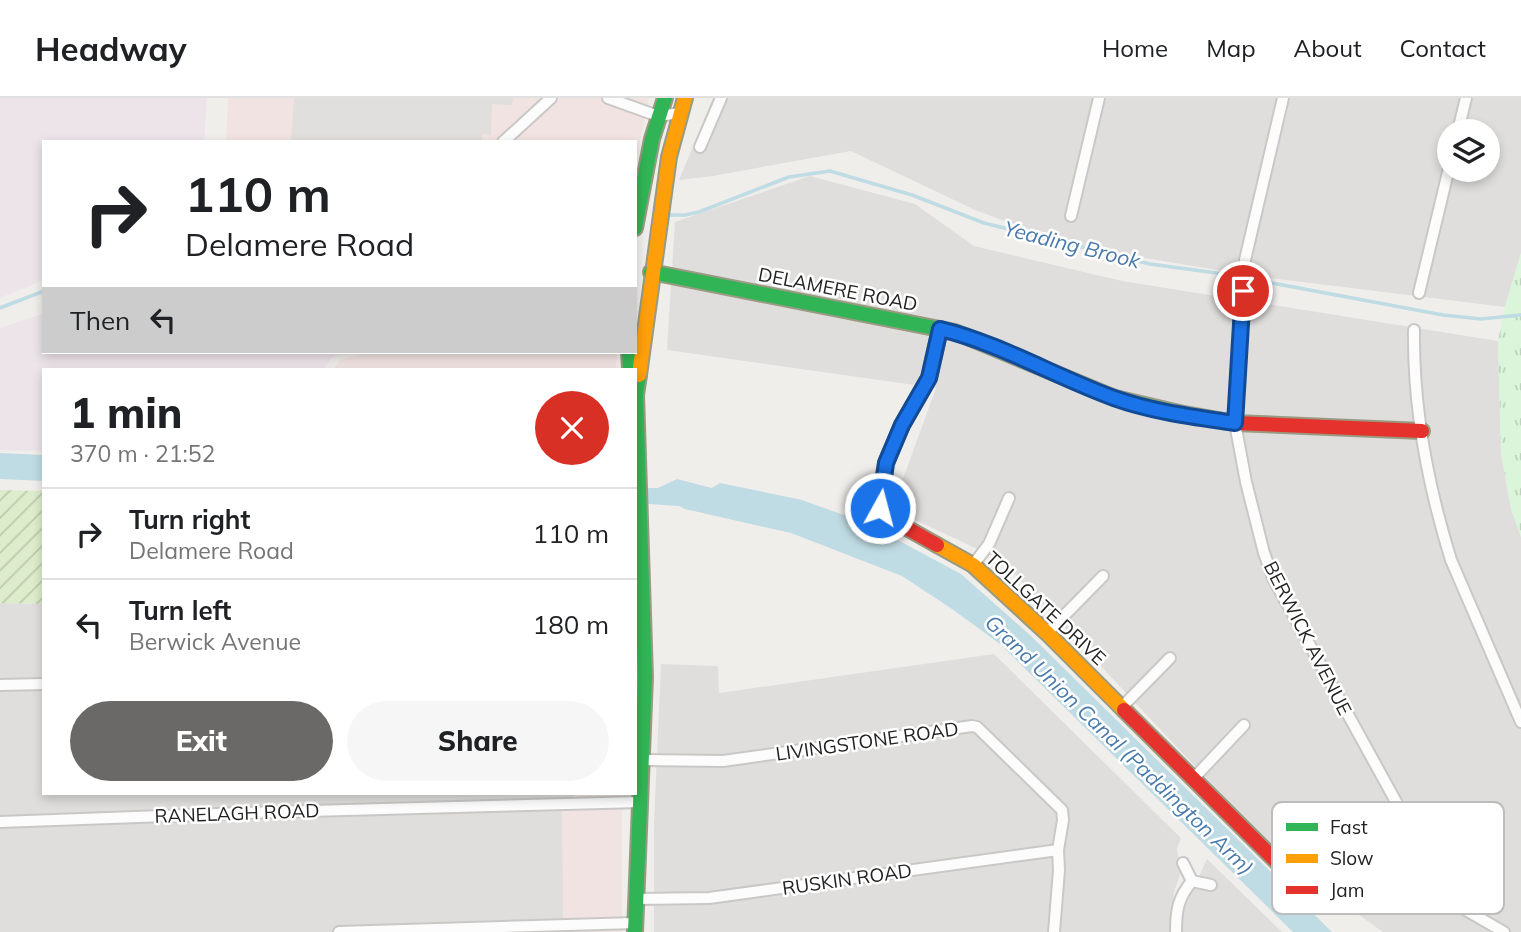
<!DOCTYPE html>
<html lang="en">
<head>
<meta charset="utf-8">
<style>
	:root { --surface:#fff; --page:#f6f6f6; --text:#202124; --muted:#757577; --line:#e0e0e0; --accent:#6a6968 }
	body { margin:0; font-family:Mulish,sans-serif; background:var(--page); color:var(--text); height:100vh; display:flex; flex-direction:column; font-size:26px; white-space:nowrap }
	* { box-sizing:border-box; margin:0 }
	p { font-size:23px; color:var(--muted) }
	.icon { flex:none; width:38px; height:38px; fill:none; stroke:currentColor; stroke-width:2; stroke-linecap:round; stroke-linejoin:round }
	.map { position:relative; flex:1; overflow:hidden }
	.drawer { position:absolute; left:42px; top:270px; width:595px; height:427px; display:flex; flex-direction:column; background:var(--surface); border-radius:0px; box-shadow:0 4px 10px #0003 }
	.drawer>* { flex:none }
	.hud { position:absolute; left:42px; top:42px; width:595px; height:214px; border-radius:0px; box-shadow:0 4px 10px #0003; background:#fff; color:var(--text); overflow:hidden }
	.buttons { position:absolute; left:1437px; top:21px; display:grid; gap:14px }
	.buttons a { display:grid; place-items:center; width:63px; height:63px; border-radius:50%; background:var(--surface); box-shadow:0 4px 10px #0003; font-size:35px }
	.pin { position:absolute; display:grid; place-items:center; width:60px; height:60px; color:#fff; margin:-30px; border:4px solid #fff; border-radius:50%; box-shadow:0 2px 7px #0007 }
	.me { position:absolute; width:77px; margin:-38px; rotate:7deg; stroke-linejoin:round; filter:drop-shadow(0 0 5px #0008) }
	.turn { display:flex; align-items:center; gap:24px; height:147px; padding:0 28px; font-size:32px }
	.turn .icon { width:91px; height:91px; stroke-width:2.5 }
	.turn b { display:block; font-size:49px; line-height:60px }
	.then { display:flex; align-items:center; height:66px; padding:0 28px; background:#0003; gap:14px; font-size:26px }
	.round { display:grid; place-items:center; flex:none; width:74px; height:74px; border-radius:37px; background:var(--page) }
	.overview { display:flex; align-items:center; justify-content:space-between; height:119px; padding:0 28px }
	h1 { font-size:42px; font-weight:800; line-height:52px }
	.action { display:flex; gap:14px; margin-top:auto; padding:14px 28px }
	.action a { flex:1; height:80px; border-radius:42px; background:var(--accent); color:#fff; font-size:28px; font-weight:800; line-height:80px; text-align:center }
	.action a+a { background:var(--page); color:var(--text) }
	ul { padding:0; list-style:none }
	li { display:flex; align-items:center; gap:21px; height:91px; padding:0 28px; border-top:2px solid var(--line) }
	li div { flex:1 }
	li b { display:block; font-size:26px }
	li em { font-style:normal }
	header { display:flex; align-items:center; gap:42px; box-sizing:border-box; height:98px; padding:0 35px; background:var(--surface); border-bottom:2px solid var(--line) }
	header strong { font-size:33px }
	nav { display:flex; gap:38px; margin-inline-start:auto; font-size:24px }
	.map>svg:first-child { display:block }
	.residential { fill:#dfdedc; fill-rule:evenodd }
	.commercial { fill:#f1e3e1 }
	.industrial { fill:#ede4e9 }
	.park { fill:url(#park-tufts) }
	.garden { fill:url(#garden-furrows) }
	.parking { fill:#e0dfde }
	.water { fill:#bfdbe3 }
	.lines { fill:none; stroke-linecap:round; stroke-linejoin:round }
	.stream { stroke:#bfdbe3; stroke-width:3.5 }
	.street-casing { stroke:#c9c8c7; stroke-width:14 }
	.fast-casing { stroke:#999a82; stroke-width:18 }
	.slow-casing { stroke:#999a82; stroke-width:18 }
	.jam-casing { stroke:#999a82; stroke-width:18 }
	.street { stroke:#fdfcfc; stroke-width:10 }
	.fast { stroke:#30b455; stroke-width:14 }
	.slow { stroke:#ff9f0a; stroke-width:14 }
	.jam { stroke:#e5322d; stroke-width:14 }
	.route-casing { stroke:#114b97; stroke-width:18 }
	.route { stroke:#1a73e8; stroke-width:12 }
	.labels { text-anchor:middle; stroke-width:5; stroke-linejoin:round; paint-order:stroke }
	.street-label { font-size:19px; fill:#222; stroke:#fff }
	.water-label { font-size:21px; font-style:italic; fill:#4a7aab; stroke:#fff }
	.key { fill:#fff; stroke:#bdbdbd; stroke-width:2 }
	.key-label { font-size:19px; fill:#222 }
</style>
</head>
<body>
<header>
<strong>Headway</strong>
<nav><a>Home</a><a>Map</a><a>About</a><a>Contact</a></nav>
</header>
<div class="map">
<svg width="1521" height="834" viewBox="0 0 1521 834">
	<defs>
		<pattern id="park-tufts" width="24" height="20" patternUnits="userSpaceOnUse" patternTransform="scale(1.75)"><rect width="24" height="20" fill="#daf5da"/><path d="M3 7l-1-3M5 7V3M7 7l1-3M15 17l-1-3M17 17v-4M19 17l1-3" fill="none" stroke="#bbd2bb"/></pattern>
		<pattern id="garden-furrows" width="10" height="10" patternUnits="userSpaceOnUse" patternTransform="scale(1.75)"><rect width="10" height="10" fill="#ddeccb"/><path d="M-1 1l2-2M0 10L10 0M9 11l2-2" fill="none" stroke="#bdcaae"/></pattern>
	</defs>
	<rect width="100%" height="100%" fill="#f0eeeb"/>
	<path class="residential" d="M713,0h808v155l-16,54 -251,-31 -182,-30 -97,-36 -124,-59 -138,25 -34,4zM1449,33h39v39h-39z
		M810,78l105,28 59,42 148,35 376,60 3,112 10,56 10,28v395h-138l-98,-70 -284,-302 -109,-51 44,-121 -269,-38 8,-128z
		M0,505l44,1v189h530v139h-574z
		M994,556l187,184 -4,11 4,23 -7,20 -4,40h-516v-109l7,-159 57,2 1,27z
		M1207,761l75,73h-100v-18z"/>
	<path class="commercial" d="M228,0h421l-14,69v-25h-409z
		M369,254h248l-1,17h-282l6,-9z
		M574,695h48v139h-48v-4h-11l-1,-125 13,-2z"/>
	<path class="industrial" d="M0,0h207l-3,44h-160v138l-44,18z
		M44,215v39h305l-16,4 -9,13h-280v82l-44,-1v-122z"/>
	<path class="park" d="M1521,155v284l-10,-28 -10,-56 -3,-112 7,-34z"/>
	<path class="garden" d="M0,392l44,1v113l-44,-1z"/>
	<path class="parking" d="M294,0h219l-1,7 -20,-1 -1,31 -9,-1v8h-191z"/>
	<path class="water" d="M0,355l44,2v26l-44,-2z
		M677,381l35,9 8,-5 82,17 64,23 95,51 70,62 301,296h-39l-293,-288 -48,-35 -50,-33 -111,-43 -106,-24 -6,-3 -44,-3v-15h23z"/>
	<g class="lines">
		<path class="stream" d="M665,117h20l14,-3 90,-35 41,-6 82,24 72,28 166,41 74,10 219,41 38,4 40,-4
			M0,210l44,-17"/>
		<g class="street-casing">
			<path id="street" d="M608,0l50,18 22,-3
				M1458,33l8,-33
				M503,44l48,-44
				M700,49l21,-49
				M1071,118l28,-118
				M1245,162l38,-162
				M1243,193l-8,132 11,59 18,71 10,27 170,309 20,20 40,23
				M1419,195l30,-125
				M1414,232c-1,77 14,156 37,230l70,162
				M973,467l16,-21 20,-46
				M1047,535l56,-57
				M0,587l44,-1
				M1121,610l49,-50
				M642,662l81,1 249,-35 5,1 85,83 1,10 -5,30 1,20 -5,62
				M1193,681l51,-54
				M0,724l273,-10 368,-10
				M1183,765l9,18
				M637,801l72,-1 349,-48
				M339,834l296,-9
				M1176,834c0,-22 2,-34 16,-51l19,4"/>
		</g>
		<g class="fast-casing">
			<path id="fast" d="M635,130l17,-89 13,-41
				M651,174l304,60 160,66 64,15
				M629,254l1,17
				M635,834l10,-255 -9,-282 3,-20"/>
		</g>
		<g class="slow-casing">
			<path id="slow" d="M639,277l30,-218 16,-59
				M937,447l36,20 74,68 77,77"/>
		</g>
		<g class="jam-casing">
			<path id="jam" d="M1179,315l56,10 187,8
				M937,447l-50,-28 -6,-6 -1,-15 6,-33 16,-38 27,-47 11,-49
				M1124,612l154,153"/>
		</g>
		<use href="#street" class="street"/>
		<use href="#fast" class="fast"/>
		<use href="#slow" class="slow"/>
		<use href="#jam" class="jam"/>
	</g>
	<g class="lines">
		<g class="route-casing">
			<path id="route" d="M880,410l6,-45 16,-38 27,-47 11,-49c59,14 116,48 174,69 39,14 81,19 121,25l8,-132"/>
		</g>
		<use href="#route" class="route"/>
	</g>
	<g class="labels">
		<g class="street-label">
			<text transform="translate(838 191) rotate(11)" y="7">DELAMERE ROAD</text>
			<text transform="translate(1046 510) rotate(43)" y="7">TOLLGATE DRIVE</text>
			<text transform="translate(1308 540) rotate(63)" y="7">BERWICK AVENUE</text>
			<text transform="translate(867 643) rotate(-8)" y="7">LIVINGSTONE ROAD</text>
			<text transform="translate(237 715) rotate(-2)" y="7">RANELAGH ROAD</text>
			<text transform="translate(847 781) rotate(-8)" y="7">RUSKIN ROAD</text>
		</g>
		<g class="water-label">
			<text transform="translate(1072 147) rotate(14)" y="7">Yeading Brook</text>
			<text transform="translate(1119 647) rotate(44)" y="7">Grand Union Canal (Paddington Arm)</text>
		</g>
	</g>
	<rect x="1272" y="704" width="232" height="112" rx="10" class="key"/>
	<rect x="1286" y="725" width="32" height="8" fill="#30b455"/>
	<rect x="1286" y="756" width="32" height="9" fill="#ff9f0a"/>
	<rect x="1286" y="788" width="32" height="8" fill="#e5322d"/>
	<g class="key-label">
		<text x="1330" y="736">Fast</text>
		<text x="1330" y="767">Slow</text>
		<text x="1330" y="799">Jam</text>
	</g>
</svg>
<div class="buttons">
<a><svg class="icon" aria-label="layers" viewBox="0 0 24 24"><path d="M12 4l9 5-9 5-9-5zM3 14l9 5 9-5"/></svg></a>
</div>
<div class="pin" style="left:1243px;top:193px;background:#d93025"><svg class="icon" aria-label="arrive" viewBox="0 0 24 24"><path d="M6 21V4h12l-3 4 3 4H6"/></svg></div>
<svg class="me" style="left:880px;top:410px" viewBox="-20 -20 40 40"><circle r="17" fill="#1a73e8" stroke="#fff" stroke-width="3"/><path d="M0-11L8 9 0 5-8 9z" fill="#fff"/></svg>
<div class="hud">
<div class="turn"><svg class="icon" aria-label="right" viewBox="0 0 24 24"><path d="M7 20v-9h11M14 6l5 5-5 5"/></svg><div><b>110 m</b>Delamere Road</div></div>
<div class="then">Then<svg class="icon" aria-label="left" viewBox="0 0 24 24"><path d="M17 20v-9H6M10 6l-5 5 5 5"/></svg></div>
</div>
<section class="drawer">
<div class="overview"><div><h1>1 min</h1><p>370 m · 21:52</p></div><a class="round" style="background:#d93025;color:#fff"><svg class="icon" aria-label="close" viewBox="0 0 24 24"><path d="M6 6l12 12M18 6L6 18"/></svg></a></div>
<ul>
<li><svg class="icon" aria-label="right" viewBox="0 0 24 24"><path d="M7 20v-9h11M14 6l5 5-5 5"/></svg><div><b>Turn right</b><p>Delamere Road</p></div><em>110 m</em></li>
<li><svg class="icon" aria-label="left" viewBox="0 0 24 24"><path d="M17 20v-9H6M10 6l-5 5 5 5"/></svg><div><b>Turn left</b><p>Berwick Avenue</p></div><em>180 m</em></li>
</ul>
<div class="action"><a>Exit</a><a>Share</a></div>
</section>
</div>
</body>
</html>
